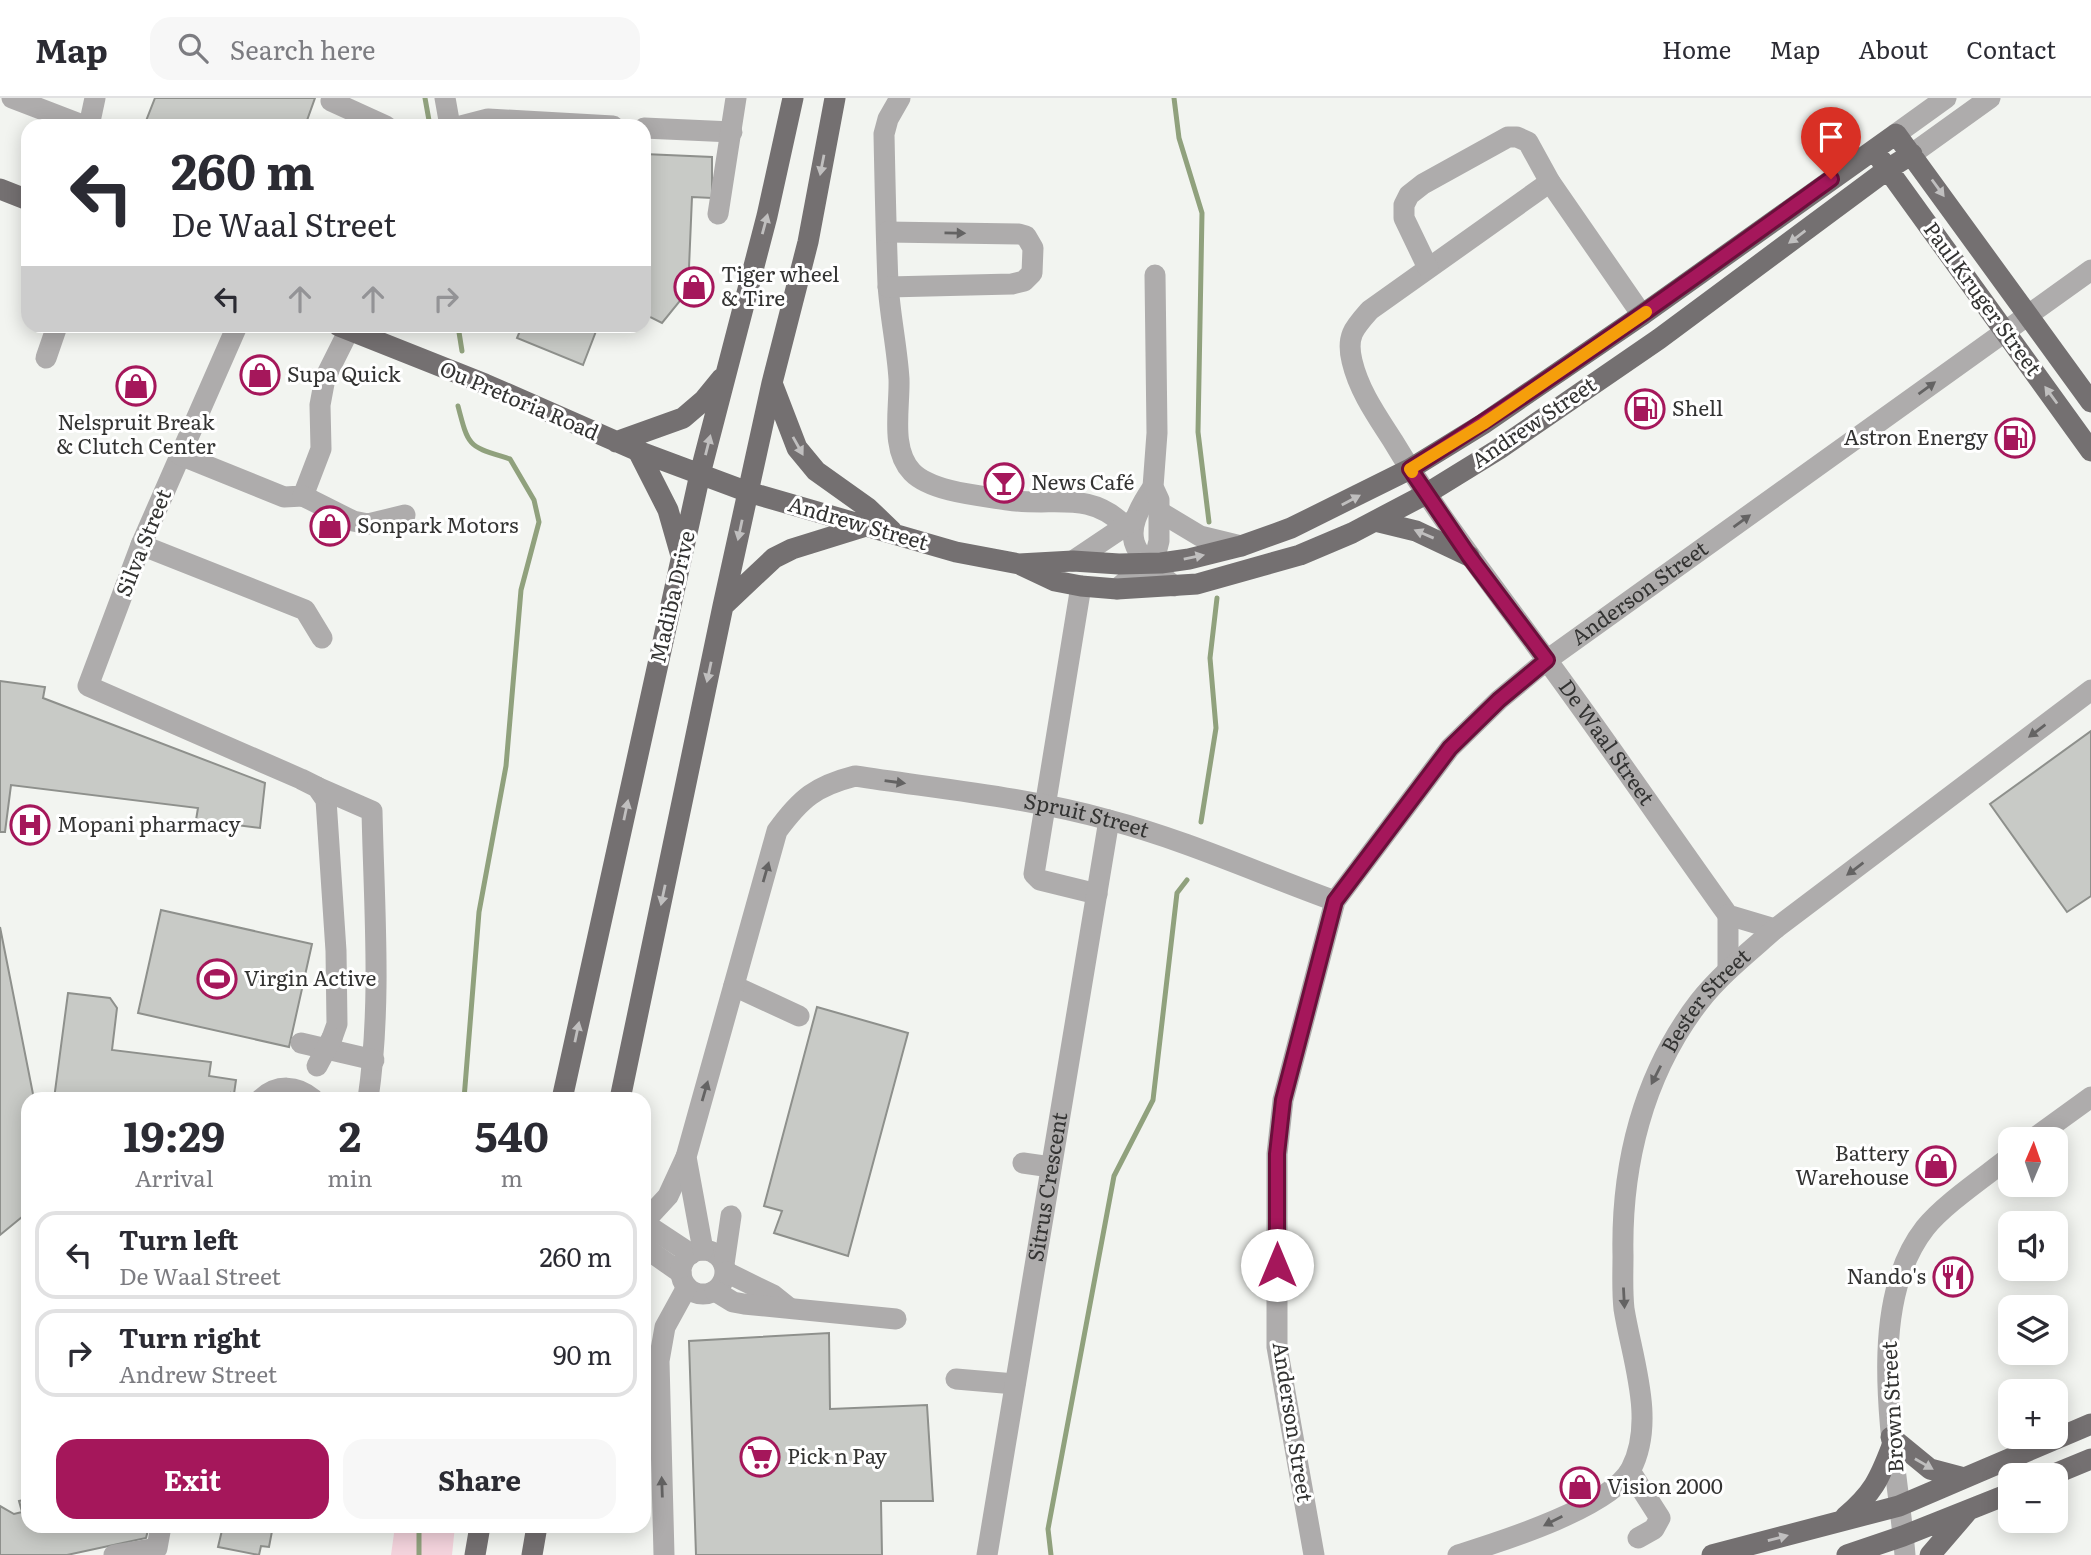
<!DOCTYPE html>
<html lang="en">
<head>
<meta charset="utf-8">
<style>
	:root { --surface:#fff; --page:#f7f7f7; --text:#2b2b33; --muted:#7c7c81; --line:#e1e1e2; --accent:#a5175b }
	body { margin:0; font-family:Literata,serif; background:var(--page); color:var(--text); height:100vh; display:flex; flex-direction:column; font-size:26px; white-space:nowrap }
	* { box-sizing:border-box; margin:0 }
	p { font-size:23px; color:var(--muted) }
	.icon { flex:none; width:38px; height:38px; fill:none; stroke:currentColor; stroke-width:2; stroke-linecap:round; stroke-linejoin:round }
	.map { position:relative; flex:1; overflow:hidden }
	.panel { position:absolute; left:21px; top:994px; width:630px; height:441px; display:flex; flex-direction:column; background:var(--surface); border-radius:21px; box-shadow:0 4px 18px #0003 }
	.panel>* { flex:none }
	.top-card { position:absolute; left:21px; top:21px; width:630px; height:214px; border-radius:21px; box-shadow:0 4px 18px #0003; background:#fff; color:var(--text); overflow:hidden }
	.needle { width:46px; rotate:2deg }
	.controls { position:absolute; left:1998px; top:1029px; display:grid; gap:14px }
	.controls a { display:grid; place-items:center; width:70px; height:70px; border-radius:14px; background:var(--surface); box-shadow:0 4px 18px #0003; font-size:35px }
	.pin { position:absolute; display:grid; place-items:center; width:60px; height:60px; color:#fff; margin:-72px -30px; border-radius:50% 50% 50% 0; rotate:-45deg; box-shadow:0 0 7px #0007 }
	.pin .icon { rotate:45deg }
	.me { position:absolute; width:77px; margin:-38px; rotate:0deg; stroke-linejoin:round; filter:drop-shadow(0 0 5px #0008) }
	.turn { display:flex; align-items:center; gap:24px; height:147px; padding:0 35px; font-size:32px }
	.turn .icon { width:91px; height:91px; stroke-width:2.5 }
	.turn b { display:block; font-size:49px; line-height:60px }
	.lanes { display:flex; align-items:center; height:66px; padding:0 35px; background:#0003; justify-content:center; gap:35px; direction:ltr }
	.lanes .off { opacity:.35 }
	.eta { display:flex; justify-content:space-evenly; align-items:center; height:119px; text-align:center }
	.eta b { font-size:42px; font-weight:700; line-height:49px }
	.cta { display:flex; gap:14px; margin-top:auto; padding:14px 35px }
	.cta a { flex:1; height:80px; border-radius:21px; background:var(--accent); color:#fff; font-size:28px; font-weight:700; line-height:80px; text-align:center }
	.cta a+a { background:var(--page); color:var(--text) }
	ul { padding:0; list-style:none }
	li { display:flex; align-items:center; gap:21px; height:88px; margin:0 14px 10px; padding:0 21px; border:4px solid var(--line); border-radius:21px }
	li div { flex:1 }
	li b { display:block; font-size:26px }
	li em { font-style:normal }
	header { display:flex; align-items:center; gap:42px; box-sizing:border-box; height:98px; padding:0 35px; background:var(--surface); border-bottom:2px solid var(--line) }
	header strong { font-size:33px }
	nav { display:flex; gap:38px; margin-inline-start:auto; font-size:24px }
	.search { width:490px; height:63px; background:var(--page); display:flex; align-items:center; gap:18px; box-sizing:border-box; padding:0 24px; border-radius:21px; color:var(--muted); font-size:26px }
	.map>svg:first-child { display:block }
	.green { fill:#f3d3dc }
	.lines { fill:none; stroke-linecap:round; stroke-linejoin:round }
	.stream { stroke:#90a17d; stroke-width:5 }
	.building { fill:#c8cac6; stroke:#8e908c; stroke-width:2 }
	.minor { stroke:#aeacac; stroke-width:21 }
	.major { stroke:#747071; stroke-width:21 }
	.minor-bridge { stroke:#aeacac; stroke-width:21 }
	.oneway { fill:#c0bfbf }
	.oneway2 { fill:#646363 }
	.route-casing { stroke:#6b0f3b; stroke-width:18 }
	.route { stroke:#a5175b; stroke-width:12 }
	.slow { stroke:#f59e0b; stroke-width:12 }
	.labels { text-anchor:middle; stroke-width:6; stroke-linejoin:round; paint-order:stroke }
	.poi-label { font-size:21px; fill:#333332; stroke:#fff; text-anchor:start }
	.street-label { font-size:21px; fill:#333332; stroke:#fff }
</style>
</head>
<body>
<header>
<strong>Map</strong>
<div class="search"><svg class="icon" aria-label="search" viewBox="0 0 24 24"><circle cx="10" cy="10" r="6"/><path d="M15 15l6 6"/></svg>Search here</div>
<nav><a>Home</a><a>Map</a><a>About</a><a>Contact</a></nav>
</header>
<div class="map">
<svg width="2091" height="1457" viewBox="0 0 2091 1457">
	<rect width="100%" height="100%" fill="#f2f4f0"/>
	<path class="green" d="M395,1428h60l-3,29h-61z"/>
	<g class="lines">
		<path class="stream" d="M425,0l5,28
			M1174,0l5,40 23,75 -4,219 11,90
			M458,228l4,25
			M458,308c11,43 11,40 52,53l24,41 5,22 -18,68 -15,176 -27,146 -15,187
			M1201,724l15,-94 -6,-70 7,-60
			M419,1457v-29
			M1051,1457l-3,-26 66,-353 39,-76 24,-207 10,-13"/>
	</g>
	<path class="building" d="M155,0h160l-10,28h-161z
		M644,56l68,3v41l-20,-1 -4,94 -26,32 -18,-9z
		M522,228h76l-15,39 -66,-27z
		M0,583l45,6 -2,11 222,85 -5,45 -64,-8 2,-12 -187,-23 -6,47h-5z
		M2091,633v165l-24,16 -77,-108z
		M161,812l151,34 -23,103 -151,-34z
		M0,829l34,172h-6v113l-28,23z
		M68,895l42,5 7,10 -5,42 99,12 -2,14 27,4 -2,14 -3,-1v6h-177z
		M817,909l91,26 -60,223 -74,-23 8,-22 -18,-5z
		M829,1235l1,76 97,-4 6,96h-52l1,54h-186l-7,-214z
		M28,1401v27h121l-3,12 -79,17h-67v-49l14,8 8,-2 -3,-11z
		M223,1428h50l-4,21 -8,-1 -2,9 -41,-8z"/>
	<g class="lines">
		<g class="minor">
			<path d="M12,0l73,28"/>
			<path d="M445,0l5,28"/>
			<path d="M900,0l-12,21 -4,15c1,50 2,100 4,150 2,32 9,63 11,95 1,29 -9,70 13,93 19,20 70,24 96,28 46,7 80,-10 116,25"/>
			<path d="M331,3l55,25"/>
			<path d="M89,28l6,-28"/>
			<path d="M461,28l27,-7 125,7"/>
			<path d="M644,30l88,4"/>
			<path d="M1896,36l50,-36"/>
			<path d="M1912,56l78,-56"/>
			<path id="s1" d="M1550,84l-180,128c-16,18 -24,26 -18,51 7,30 25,55 41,80 46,77 101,146 153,218 62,84 121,171 182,256l47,14"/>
			<path d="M718,116l18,-116"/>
			<path d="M887,134l132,2 7,2 7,12 -1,25 -8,8 -12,3 -124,3"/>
			<path d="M1428,170l-24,-50v-13l5,-10 14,-11 85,-47h9l11,5 22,40 92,133"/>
			<path d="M237,228l-96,219 -53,141 213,93 16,8 9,13 10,151 1,73 -5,14"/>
			<path d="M46,260l11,-32"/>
			<path d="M180,357l104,42 19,-1 18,-47 -1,-44 5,-27 24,-48"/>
			<path d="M1153,389c-34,50 -23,64 21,99"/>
			<path d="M303,398l50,25 15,3 37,-9"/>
			<path d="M1160,414l40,24 41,10"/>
			<path d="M141,447l164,65 17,28"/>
			<path d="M1073,463l61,-41"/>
			<path d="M1081,488l-47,288 6,6 57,14"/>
			<path d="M1117,491l29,-25 10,-11 3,-12v-41l-6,-13 4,-54 -2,-158"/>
			<path d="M317,689l55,24c2,95 10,193 -4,288"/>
			<path d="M1728,872v-55"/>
			<path d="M734,888l65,30"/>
			<path d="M301,945l73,17"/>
			<path d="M261,1001c16,-15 36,-14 52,0"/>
			<path d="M2033,1041l58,-42"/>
			<path d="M1023,1065l28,4"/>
			<path d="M644,1124l24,-26 18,-39"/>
			<path d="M644,1125l47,31"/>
			<path d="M644,1149l37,26"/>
			<circle cx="703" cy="1174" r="22"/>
			<path id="s2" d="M703,1152l-17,-93 91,-326c24,-33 39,-45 78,-55 85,13 171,21 254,44 77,20 151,54 226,81"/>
			<path d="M724,1166l7,-48"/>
			<path d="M726,1174l47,23 15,12"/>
			<path d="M715,1193l18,11 11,2 152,15"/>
			<path d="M956,1281l59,5"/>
			<path d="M1630,1373l30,47 -6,11 -16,9"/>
			<path d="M114,1457l43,-7 4,-22"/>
			<path d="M664,1457l-5,-194 6,-34 22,-40"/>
			<path id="s3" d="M987,1457l122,-735"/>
			<path id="s4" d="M1314,1457l-37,-208v-193l6,-54 52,-199 115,-153 49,-48 48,-40 544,-390"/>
			<path id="s5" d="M1458,1457c41,-13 152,-47 173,-86 25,-48 1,-110 -7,-160 -2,-18 -1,-36 -1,-53 -2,-91 20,-181 76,-254 22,-28 50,-50 76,-73l316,-239"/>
			<path d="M1905,1457c-8,-96 -44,-245 20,-327 19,-24 61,-52 86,-72"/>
		</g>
		<path class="major" d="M1881,62l210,291
			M0,91l28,11
			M339,228l146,58 153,67 110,41 208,60 63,12 54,-3 46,3 42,-1 28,-4 52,-13 50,-18 119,-59 73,-45 159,-109 254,-181 195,268
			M772,285l25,65 19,23 52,37 24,23
			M616,344l67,-24 21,-18 18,-22
			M638,353l30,59 12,42
			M1375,423l41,10 53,25
			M1021,467l34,16 26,5 36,3 80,-5 103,-29 52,-22 74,-39 73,-45 160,-110 229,-170 24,-15
			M723,508l51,-48 18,-9 74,-23
			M562,1001l138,-625 67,-258 26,-118
			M620,1001l103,-493 49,-223 36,-141 27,-144
			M1891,1339l39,32 34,9
			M2052,1377l39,-16
			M1845,1419c28,-24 34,-37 47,-71
			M475,1457l5,-29
			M532,1457l5,-29
			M1712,1457l187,-49 192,-82
			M1847,1457l56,-19 108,-43
			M1930,1457l37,-43"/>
		<path class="minor-bridge" d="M317,968l15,-28"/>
	</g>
	<defs><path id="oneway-solid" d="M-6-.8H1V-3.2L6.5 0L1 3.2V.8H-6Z" transform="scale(1.75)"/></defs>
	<g class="oneway">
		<use href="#oneway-solid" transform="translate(822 67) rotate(101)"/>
		<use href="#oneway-solid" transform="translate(1938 90) rotate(54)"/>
		<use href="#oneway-solid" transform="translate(765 126) rotate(-75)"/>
		<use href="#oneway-solid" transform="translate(1797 139) rotate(143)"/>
		<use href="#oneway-solid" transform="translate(2051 297) rotate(-126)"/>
		<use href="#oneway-solid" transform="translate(708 347) rotate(-76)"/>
		<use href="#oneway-solid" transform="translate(798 348) rotate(61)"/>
		<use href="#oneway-solid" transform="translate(1351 402) rotate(-28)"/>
		<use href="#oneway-solid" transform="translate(740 432) rotate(102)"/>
		<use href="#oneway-solid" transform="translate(1424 436) rotate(-157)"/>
		<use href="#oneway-solid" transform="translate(1194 459) rotate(-12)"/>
		<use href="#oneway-solid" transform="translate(709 574) rotate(102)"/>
		<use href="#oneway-solid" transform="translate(626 712) rotate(-78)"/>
		<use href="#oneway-solid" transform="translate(663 797) rotate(102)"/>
		<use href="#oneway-solid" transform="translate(577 934) rotate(-78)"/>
		<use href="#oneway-solid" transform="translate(1924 1366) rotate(30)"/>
		<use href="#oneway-solid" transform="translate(1778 1440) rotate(-15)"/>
	</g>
	<g class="oneway2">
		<use href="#oneway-solid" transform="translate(955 135) rotate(1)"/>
		<use href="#oneway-solid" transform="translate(1927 290) rotate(-36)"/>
		<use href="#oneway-solid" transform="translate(1742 423) rotate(-36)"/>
		<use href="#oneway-solid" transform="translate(2037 633) rotate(143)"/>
		<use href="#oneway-solid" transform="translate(895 684) rotate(8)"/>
		<use href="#oneway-solid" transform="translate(1855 771) rotate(143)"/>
		<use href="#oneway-solid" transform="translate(766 774) rotate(-74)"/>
		<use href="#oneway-solid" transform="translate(1656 977) rotate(117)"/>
		<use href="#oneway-solid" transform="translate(705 993) rotate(-74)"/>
		<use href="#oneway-solid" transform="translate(1624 1200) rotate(87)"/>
		<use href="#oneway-solid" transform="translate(662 1389) rotate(-92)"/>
		<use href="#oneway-solid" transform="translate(1553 1423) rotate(153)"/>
	</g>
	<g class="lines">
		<g class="route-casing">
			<path id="route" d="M1277,1167v-111l6,-54 52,-199 115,-153 49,-48 48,-40 -78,-104 -59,-87c145,-90 282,-190 421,-290"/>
		</g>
		<use href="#route" class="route"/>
		<path class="slow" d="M1412,374l-2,-3 73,-45 163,-112"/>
	</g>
	<defs>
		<g id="shop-ring" transform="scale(2.0125)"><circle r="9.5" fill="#fff" stroke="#a5175b" stroke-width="1.5"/><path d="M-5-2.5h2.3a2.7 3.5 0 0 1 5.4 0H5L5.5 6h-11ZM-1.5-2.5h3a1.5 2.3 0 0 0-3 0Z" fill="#a5175b"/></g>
		<g id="fuel-ring" transform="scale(2.0125)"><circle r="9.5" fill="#fff" stroke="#a5175b" stroke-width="1.5"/><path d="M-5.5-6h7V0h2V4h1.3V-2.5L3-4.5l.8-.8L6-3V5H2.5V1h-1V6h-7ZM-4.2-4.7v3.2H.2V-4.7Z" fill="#a5175b"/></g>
		<g id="bar-ring" transform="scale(2.0125)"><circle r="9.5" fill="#fff" stroke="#a5175b" stroke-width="1.5"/><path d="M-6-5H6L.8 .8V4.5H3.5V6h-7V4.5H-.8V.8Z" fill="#a5175b"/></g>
		<g id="hospital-ring" transform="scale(2.0125)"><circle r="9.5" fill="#fff" stroke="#a5175b" stroke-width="1.5"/><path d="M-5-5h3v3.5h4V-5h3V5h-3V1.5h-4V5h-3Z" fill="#a5175b"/></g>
		<g id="stadium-ring" transform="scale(2.0125)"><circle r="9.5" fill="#fff" stroke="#a5175b" stroke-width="1.5"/><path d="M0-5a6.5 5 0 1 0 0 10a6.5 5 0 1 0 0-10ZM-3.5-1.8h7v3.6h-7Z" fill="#a5175b"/></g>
		<g id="restaurant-ring" transform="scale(2.0125)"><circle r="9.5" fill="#fff" stroke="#a5175b" stroke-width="1.5"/><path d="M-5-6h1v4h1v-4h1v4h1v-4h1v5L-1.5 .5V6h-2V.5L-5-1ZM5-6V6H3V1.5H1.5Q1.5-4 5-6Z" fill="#a5175b"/></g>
		<g id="supermarket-ring" transform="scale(2.0125)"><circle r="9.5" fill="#fff" stroke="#a5175b" stroke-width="1.5"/><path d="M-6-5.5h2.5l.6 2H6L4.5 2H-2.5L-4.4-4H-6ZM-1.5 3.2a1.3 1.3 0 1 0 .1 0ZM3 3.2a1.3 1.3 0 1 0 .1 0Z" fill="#a5175b"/></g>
	</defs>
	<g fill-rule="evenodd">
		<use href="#shop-ring" x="694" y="189"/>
		<use href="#shop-ring" x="260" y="277"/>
		<use href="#shop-ring" x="136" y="288"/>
		<use href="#fuel-ring" x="1645" y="311"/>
		<use href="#fuel-ring" x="2015" y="340"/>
		<use href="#bar-ring" x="1004" y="385"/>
		<use href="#shop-ring" x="330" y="428"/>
		<use href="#hospital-ring" x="30" y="727"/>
		<use href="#stadium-ring" x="217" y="881"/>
		<use href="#shop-ring" x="1936" y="1068"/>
		<use href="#restaurant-ring" x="1953" y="1179"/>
		<use href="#supermarket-ring" x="760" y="1359"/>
		<use href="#shop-ring" x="1580" y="1389"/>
	</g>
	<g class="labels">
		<g class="poi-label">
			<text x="721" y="184">Tiger wheel<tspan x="721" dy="24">&amp; Tire</tspan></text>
			<text x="287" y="284">Supa Quick</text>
			<text x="1672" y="318">Shell</text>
			<text x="136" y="332" text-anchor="middle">Nelspruit Break<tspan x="136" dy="24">&amp; Clutch Center</tspan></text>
			<text x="1988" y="347" text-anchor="end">Astron Energy</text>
			<text x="1031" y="392">News Café</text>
			<text x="357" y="435">Sonpark Motors</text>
			<text x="57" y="734">Mopani pharmacy</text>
			<text x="244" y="888">Virgin Active</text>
			<text x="1909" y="1063" text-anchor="end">Battery<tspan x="1909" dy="24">Warehouse</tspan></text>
			<text x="1926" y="1186" text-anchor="end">Nando's</text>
			<text x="787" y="1366">Pick n Pay</text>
			<text x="1607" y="1396">Vision 2000</text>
		</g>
		<g class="street-label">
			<text transform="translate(1982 201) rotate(54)" y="7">Paul Kruger Street</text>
			<text transform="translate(519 303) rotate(23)" y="7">Ou Pretoria Road</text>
			<text transform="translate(1534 325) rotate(-34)" y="7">Andrew Street</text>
			<text transform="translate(858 426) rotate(16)" y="7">Andrew Street</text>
			<text transform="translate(144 445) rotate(-68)" y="7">Silva Street</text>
			<text dy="7" stroke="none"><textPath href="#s4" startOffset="1101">Anderson Street</textPath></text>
			<text transform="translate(673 499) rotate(-77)" y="7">Madiba Drive</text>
			<text dy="7" stroke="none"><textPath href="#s1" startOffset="738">De Waal Street</textPath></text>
			<text dy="7" stroke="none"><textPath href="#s2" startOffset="766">Spruit Street</textPath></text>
			<text dy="7" stroke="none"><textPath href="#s5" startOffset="688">Bester Street</textPath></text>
			<text dy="7" stroke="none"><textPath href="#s3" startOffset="373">Sitrus Crescent</textPath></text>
			<text transform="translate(1893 1309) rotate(-93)" y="7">Brown Street</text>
			<text transform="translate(1292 1324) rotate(81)" y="7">Anderson Street</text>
		</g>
	</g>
</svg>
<div class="controls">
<a><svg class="needle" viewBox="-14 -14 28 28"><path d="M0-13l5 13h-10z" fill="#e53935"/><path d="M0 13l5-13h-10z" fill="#7c7c81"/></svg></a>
<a><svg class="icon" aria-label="sound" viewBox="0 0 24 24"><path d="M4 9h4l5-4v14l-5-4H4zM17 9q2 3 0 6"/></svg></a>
<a><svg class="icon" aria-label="layers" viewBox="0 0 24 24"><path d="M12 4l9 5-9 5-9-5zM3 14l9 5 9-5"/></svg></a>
<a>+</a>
<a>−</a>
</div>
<div class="pin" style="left:1831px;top:81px;background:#d93025"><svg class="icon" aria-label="arrive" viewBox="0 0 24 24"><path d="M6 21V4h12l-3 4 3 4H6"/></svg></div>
<svg class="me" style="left:1277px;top:1167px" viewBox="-20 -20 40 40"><circle r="19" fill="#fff"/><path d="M0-13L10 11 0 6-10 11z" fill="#a5175b"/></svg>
<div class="top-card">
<div class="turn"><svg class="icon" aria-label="left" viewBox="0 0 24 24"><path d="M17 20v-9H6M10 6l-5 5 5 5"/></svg><div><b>260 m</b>De Waal Street</div></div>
<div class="lanes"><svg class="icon" aria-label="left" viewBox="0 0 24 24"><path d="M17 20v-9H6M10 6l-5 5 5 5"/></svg><svg class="icon off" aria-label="ahead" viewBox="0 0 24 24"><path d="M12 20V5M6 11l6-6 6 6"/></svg><svg class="icon off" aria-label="ahead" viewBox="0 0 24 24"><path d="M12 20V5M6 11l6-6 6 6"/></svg><svg class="icon off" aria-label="right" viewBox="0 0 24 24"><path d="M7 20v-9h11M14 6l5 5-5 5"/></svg></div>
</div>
<section class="panel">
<div class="eta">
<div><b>19:29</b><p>Arrival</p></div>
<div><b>2</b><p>min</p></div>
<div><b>540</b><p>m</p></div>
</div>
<ul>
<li><svg class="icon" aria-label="left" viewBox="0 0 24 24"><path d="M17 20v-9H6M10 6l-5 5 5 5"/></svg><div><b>Turn left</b><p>De Waal Street</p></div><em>260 m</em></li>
<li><svg class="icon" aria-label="right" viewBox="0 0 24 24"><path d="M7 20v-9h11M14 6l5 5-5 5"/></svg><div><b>Turn right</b><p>Andrew Street</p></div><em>90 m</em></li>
</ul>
<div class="cta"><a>Exit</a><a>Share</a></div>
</section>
</div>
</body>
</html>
